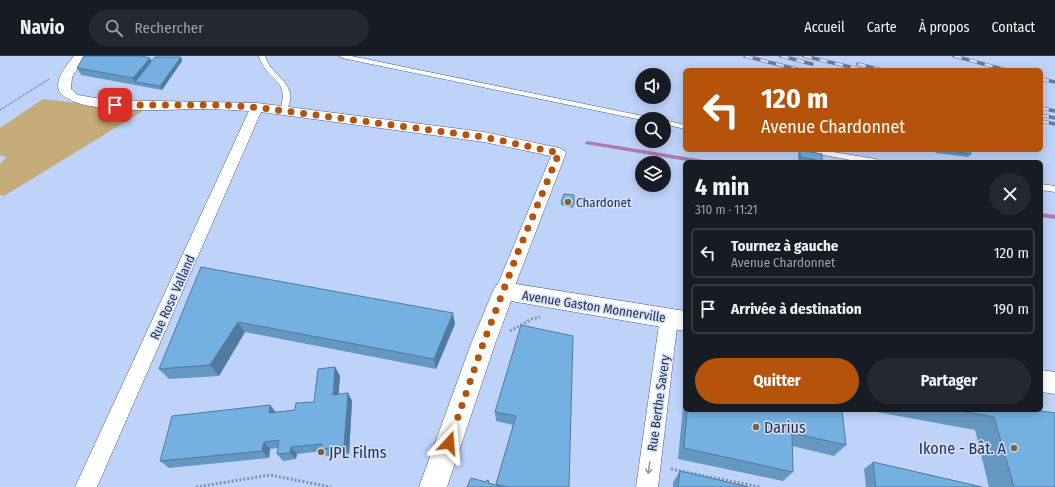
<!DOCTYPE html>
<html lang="fr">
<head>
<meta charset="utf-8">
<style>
	:root { --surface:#171b24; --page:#242831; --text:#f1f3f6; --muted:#9ea1a6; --line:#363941; --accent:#b45309 }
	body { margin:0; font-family:"Fira Sans Condensed",sans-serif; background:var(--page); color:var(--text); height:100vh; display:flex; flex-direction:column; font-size:15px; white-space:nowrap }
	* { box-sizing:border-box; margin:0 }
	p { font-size:13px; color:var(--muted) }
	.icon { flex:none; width:22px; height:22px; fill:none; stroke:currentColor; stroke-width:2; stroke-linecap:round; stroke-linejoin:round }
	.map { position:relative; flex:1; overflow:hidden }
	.panel { position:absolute; left:683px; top:104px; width:360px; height:252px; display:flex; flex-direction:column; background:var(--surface); border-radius:6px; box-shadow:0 2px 10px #0003 }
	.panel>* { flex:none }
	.top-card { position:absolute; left:683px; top:12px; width:360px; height:84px; border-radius:6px; box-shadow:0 2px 10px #0003; background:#b45309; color:#fff; overflow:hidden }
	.controls { position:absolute; left:635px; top:12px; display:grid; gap:8px }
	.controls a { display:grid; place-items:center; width:36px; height:36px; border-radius:50%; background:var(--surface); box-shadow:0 2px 10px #0003; font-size:20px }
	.pin { position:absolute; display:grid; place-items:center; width:34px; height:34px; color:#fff; margin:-17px; border-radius:8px; box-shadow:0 2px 6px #0006 }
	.me { position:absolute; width:44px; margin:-22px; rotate:19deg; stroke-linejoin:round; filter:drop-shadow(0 0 3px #0008) }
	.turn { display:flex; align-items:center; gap:14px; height:84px; padding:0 12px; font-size:18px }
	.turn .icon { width:52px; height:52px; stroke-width:2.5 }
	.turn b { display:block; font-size:28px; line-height:34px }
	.round { display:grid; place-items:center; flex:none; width:42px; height:42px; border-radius:21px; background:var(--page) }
	.headline { display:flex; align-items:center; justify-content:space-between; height:68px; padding:0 12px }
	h1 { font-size:24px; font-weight:700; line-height:30px }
	.cta { display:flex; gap:8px; margin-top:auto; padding:8px 12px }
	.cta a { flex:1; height:46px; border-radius:24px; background:var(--accent); color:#fff; font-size:16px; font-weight:700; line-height:46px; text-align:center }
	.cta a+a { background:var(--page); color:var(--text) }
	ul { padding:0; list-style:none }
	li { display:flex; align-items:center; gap:12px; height:50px; margin:0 8px 6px; padding:0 4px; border:2px solid var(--line); border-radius:6px }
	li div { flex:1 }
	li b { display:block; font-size:15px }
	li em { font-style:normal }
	header { display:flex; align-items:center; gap:24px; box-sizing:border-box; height:56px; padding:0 20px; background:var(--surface); border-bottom:1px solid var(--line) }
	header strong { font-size:19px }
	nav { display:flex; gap:22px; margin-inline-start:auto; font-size:14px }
	.search { width:280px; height:36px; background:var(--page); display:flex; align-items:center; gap:10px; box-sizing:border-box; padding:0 14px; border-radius:22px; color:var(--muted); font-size:15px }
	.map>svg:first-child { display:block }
	.green { fill:#c5ac79 }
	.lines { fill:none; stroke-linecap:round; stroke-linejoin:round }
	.stream { fill:#ac7bb0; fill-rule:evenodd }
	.lane-casing { stroke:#4b5f88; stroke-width:1 }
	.street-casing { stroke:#4b5f88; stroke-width:1 }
	.secondary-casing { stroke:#4b5f88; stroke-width:1 }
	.path-far1 { stroke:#8392b1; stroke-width:2; stroke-dasharray:1.5 1.5; stroke-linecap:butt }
	.path { stroke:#8392b1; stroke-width:3; stroke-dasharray:2 2; stroke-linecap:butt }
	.lane { fill:#fff; fill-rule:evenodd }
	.street { fill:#fff; fill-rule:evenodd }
	.secondary { fill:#fff; fill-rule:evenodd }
	.rail-casing { stroke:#6c7994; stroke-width:3.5 }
	.rail { stroke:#d1dffc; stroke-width:2.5; stroke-dasharray:8; stroke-linecap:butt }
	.wall { fill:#6497c2 }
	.shaded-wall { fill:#517b9e }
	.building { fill:#74b0e1; stroke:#517b9e }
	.oneway { stroke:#9499a2 }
	.route { stroke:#b45309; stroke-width:7; stroke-dasharray:0 12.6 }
	.poi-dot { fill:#7b6535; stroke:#d1dffc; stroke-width:1.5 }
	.labels { text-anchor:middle; stroke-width:3; stroke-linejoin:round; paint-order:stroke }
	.poi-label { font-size:13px; fill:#2a3346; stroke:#d1dffc; text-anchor:start }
	.street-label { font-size:13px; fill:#2a3346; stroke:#d1dffc }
	.near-poi-label { font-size:16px; fill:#2a3346; stroke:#d1dffc; text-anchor:start }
</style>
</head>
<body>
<header>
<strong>Navio</strong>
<div class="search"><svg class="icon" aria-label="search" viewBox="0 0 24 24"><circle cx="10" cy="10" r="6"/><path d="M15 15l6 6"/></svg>Rechercher</div>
<nav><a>Accueil</a><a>Carte</a><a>À propos</a><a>Contact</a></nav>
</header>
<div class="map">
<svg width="1055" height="431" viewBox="0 0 1055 431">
	<rect width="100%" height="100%" fill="#bfd2f8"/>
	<path class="green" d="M43,43l100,12 -139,85 -4,-1v-31l6,-7 -6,-2v-27z"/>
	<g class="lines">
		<path class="stream" d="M587,85l117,19 3,2h-14l-108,-18v-1z
			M1041,157l14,2v4l-14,-2z"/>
		<g class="lane-casing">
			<path id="lane" d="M259,0h6c7,23 36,26 21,56h-2l-4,-2c11,-33 -14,-28 -21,-54z
				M339,0h12l297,61 4,2 -10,1 -300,-62z
				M664,64l21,5v4l-21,-5z
				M803,94h18l55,9 4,3h-19l-54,-10z
				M1041,128l14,2v6l-14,-2z"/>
		</g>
		<g class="street-casing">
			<path id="street" d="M74,0h12l-14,21 -1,12 7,6 29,5 150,3 227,29 75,16 5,2 2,3 -53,138 -3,5 -6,2 -6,-2 -3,-5 56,-135 -67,-14 -223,-30 -164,375h-22l174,-376c-16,-1 -31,-2 -47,-2 -30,0 -126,8 -143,-18 -4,-13 7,-25 15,-35z
				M669,254l6,3 3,5 -20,169h-22l24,-169 3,-5z"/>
		</g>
		<g class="secondary-casing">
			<path id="secondary" d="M504,226l181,29v20l-174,-30 -16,43 -48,143h-28l52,-143 22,-53 3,-6z
				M1041,314l14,2v22l-14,-2z"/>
		</g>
		<path class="path-far1" d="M0,54l49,-31"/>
		<path class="path" d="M510,275l22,-12 8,-2
			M671,413l89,18
			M196,431l74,-12 61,12"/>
		<use href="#lane" class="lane"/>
		<use href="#street" class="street"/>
		<use href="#secondary" class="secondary"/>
		<g class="rail-casing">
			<path id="rail" d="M745,0l55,14
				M781,0l31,8
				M804,0l59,14
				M954,0l52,14
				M858,8l24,6
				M1041,23l14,3
				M1041,52l14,3
				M1041,59l14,3
				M1041,65l14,3"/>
		</g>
		<use href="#rail" class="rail"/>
	</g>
	<path class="wall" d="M181,1l1,4 -20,29 -81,-15 -4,-7 75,-7z
		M800,94l22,11 -1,1h-17l-6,-1v-7z
		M935,94h35l1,4 -3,3 -32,-4z
		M561,146l13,2 -1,4 -12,-3z
		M201,211l254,57 -19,45 -191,-37 -26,44 -50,3 -10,-10z
		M521,269l48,162h-102l23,-4 6,2v-1l17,-59 -17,-4 -1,-9z
		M335,311l5,9 -2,19 10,-2 4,8 -3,53 -23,2 -3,-5 -26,3 -1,5 -13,2 -6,-7 1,-6 -8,1 -1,9 -100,10 -9,-7 110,-56 6,7 19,-2 19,-8z
		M685,330v24h157l4,35 -12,11 -42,-10 1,26 -10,9 -105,-22z
		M866,354h169l20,77h-66l-14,-57z
		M873,406l109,25h-116l-2,-18z
		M680,415l69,16h-76v-5z"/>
	<path class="shaded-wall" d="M181,1l1,4 -20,29 -2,-4z
		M150,2l4,7 -19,17 -2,-4z
		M453,257l2,11 -19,45 -2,-10z
		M238,266l7,10 -26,44 -9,-11z
		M335,311l5,9 -2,27 -5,-8z
		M348,337l4,8 -3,53 -5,-8z
		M270,349l6,8h-7z
		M264,386l6,7 -1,9 -7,-7z
		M291,391l6,7 -1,5 -6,-6z"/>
	<path class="building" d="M84,0h57l9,2 -17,20 -56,-10z
		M155,1h26l-21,29 -25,-4z
		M800,94l22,4v7l-22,-4z
		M945,94h25l1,4z
		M564,138l10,1v9l-13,-2z
		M201,211l252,46 -19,46 -196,-37 -28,43 -51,4z
		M521,269l52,11 -4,151h-62l-11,-3 20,-68 -21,-4z
		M335,311l-2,28 15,-2 -4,53 -23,3 1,-5 -31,3 -1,6 -13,1 2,-14 -15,2 -2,9 -102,10 12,-45 98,-11 -1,8 26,-3 1,-7 18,-1 4,-33z
		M687,354h155l4,35 -54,-12 1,39 -109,-24z
		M956,354h79l20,3v74h-41l-20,-70z
		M873,406l109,25h-106z
		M680,415l69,16h-71z
		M471,422l15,4 1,-2 2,1 -1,2 14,4h-35z"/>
	<defs><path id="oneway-shaft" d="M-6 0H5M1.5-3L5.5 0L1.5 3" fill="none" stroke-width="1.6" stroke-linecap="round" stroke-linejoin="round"/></defs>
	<use class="oneway" href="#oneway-shaft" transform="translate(649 412) rotate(98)"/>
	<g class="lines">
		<path class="route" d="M115,49h111l36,3 222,29 75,16 -41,99 -35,92 -34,99"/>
	</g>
	<g class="poi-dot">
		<circle cx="568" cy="146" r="4"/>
		<circle cx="756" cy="371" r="4"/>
		<circle cx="1014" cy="392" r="4"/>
		<circle cx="321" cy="396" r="4"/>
	</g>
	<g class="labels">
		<g class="poi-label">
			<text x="576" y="151">Chardonet</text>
		</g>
		<g class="street-label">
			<text transform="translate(172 241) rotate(-66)" y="5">Rue Rose Valland</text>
			<text transform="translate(594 250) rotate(9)" y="5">Avenue Gaston Monnerville</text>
			<text transform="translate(658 347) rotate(-82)" y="5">Rue Berthe Savery</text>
		</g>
		<g class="near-poi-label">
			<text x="764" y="377">Darius</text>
			<text x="1006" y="398" text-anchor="end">Ikone - Bât. A</text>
			<text x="329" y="402">JPL Films</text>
		</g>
	</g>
</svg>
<div class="controls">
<a><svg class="icon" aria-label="sound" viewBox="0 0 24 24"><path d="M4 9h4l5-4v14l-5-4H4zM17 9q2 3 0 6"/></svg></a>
<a><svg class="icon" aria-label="search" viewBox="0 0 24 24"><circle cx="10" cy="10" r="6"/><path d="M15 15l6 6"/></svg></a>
<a><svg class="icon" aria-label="layers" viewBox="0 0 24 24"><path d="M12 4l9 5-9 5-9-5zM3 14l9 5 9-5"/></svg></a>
</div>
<div class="pin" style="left:115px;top:49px;background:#d93025"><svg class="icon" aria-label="arrive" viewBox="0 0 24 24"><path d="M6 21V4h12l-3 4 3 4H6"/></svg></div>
<svg class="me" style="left:449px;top:387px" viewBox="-20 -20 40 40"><path d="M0-17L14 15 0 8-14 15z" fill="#b45309" stroke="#fff" stroke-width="4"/></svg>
<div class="top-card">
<div class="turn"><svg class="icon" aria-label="left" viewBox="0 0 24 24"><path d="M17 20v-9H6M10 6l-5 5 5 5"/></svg><div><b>120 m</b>Avenue Chardonnet</div></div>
</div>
<section class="panel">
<div class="headline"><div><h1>4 min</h1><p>310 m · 11:21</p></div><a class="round"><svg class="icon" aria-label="close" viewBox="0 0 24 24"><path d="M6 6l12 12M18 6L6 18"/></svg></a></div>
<ul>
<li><svg class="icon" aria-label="left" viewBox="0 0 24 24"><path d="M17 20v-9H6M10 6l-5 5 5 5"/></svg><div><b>Tournez à gauche</b><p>Avenue Chardonnet</p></div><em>120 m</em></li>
<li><svg class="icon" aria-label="arrive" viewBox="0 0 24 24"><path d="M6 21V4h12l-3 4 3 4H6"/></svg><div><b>Arrivée à destination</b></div><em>190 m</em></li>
</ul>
<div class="cta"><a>Quitter</a><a>Partager</a></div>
</section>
</div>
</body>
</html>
